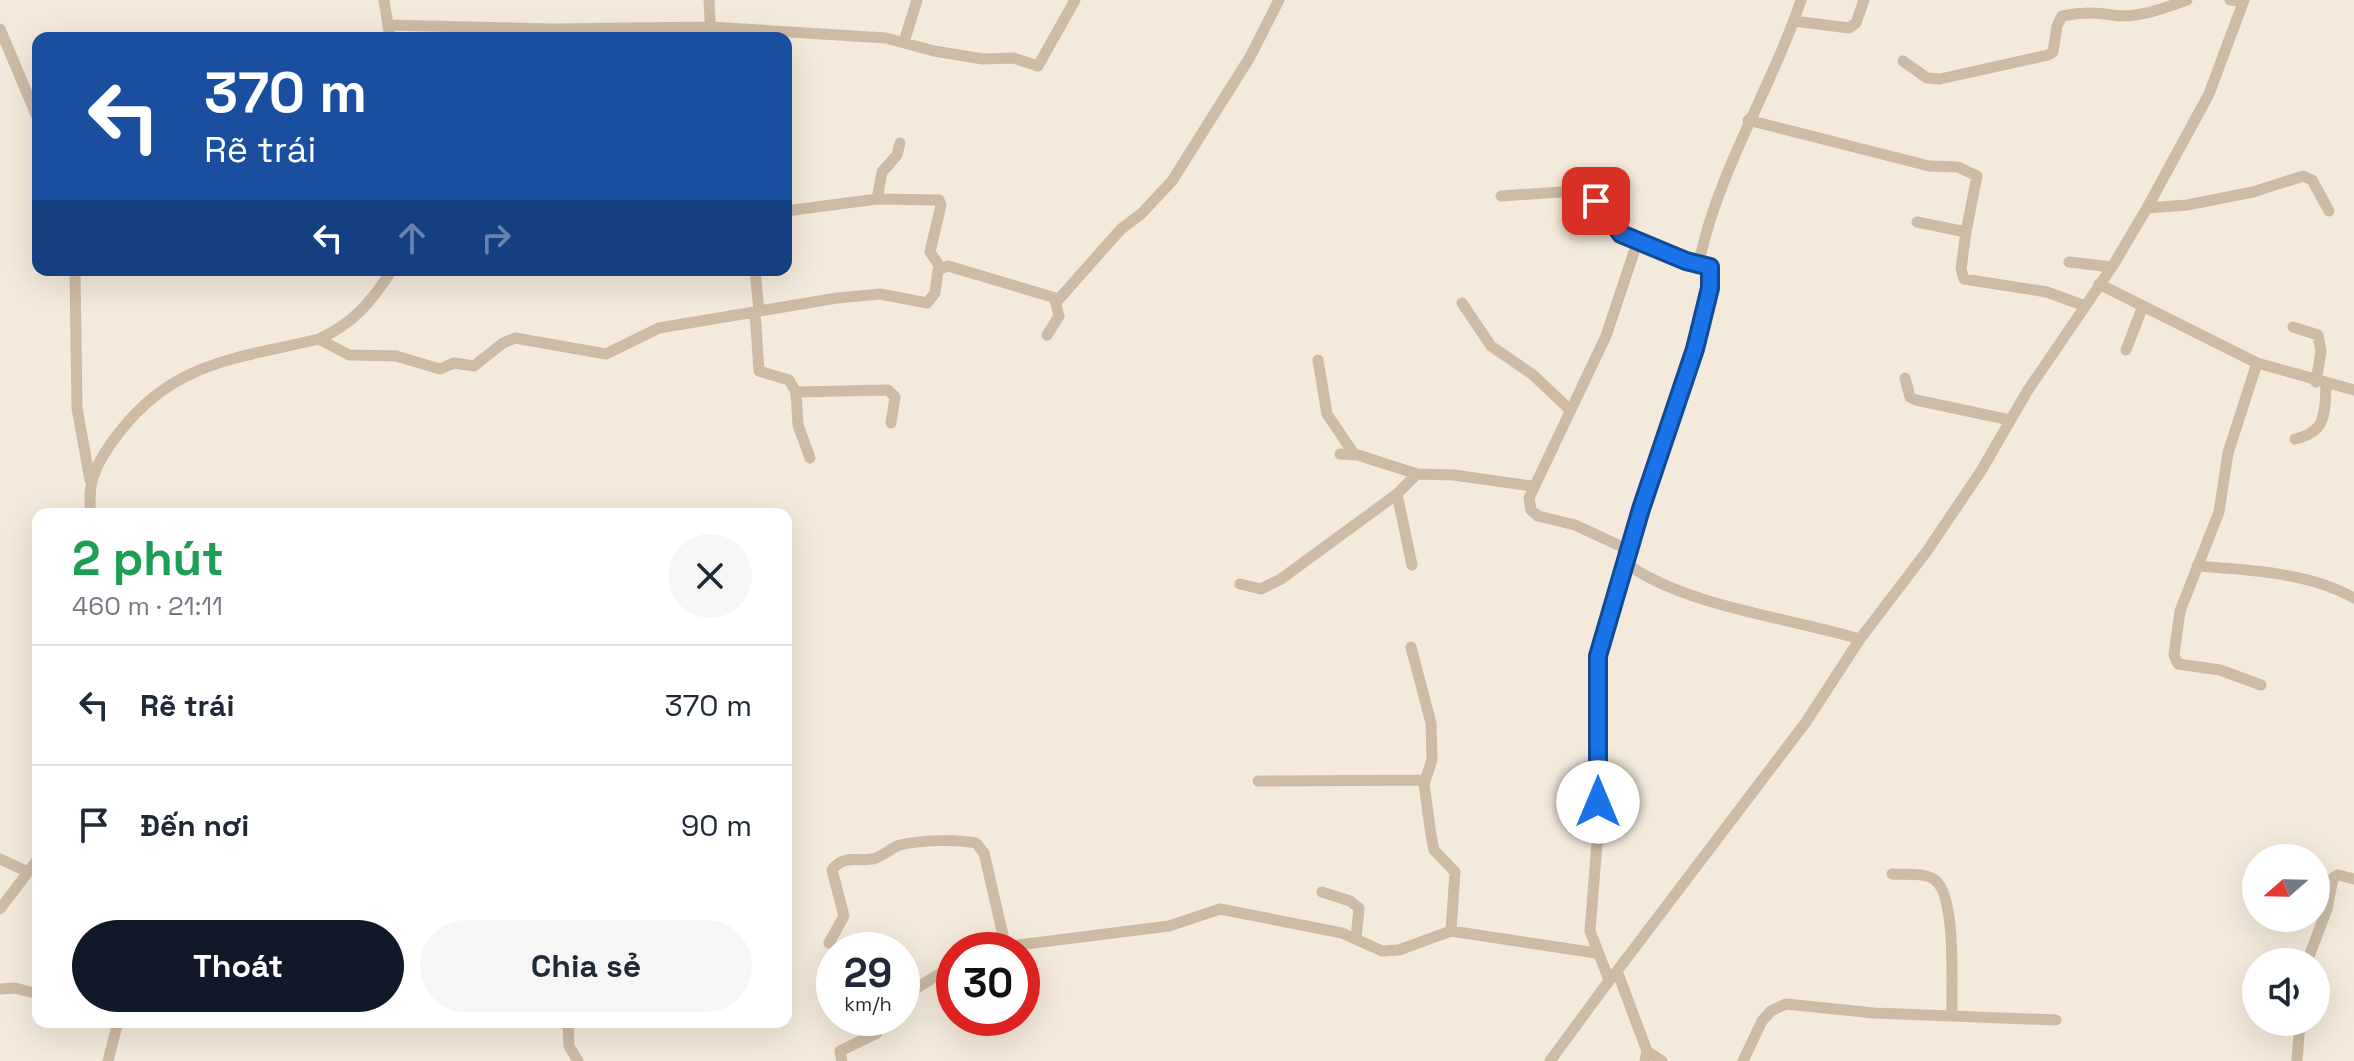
<!DOCTYPE html>
<html lang="vi">
<head>
<meta charset="utf-8">
<style>
	:root { --surface:#fff; --page:#f6f6f7; --text:#1f2937; --muted:#747a83; --line:#e0e1e3; --accent:#111827 }
	body { margin:0; font-family:"Space Grotesk",sans-serif; background:var(--page); color:var(--text); height:100vh; display:flex; flex-direction:column; font-size:30px; white-space:nowrap }
	* { box-sizing:border-box; margin:0 }
	p { font-size:26px; color:var(--muted) }
	.icon { flex:none; width:44px; height:44px; fill:none; stroke:currentColor; stroke-width:2; stroke-linecap:round; stroke-linejoin:round }
	.map { position:relative; flex:1; overflow:hidden }
	.side { position:absolute; left:32px; top:508px; width:760px; height:520px; display:flex; flex-direction:column; background:var(--surface); border-radius:16px; box-shadow:0 8px 32px #0002 }
	.side>* { flex:none }
	.top-card { position:absolute; left:32px; top:32px; width:760px; height:244px; border-radius:16px; box-shadow:0 8px 32px #0002; background:#1a4fa0; color:#fff; overflow:hidden }
	.needle { width:52px; rotate:250deg }
	.buttons { position:absolute; left:2242px; top:844px; display:grid; gap:16px }
	.buttons a { display:grid; place-items:center; width:88px; height:88px; border-radius:50%; background:var(--surface); box-shadow:0 8px 32px #0002; font-size:40px }
	.speed { position:absolute; left:816px; top:932px; display:flex; gap:16px; font-size:40px; font-weight:700; text-align:center }
	.speed>* { display:grid; place-content:center; width:104px; height:104px; border-radius:50%; background:var(--surface); box-shadow:0 8px 32px #0002; line-height:1 }
	.speed small { font-size:20px; font-weight:400 }
	.speed .limit { border:12px solid #d22; background:#fff; color:#111 }
	.pin { position:absolute; display:grid; place-items:center; width:68px; height:68px; color:#fff; margin:-34px; border-radius:16px; box-shadow:0 4px 12px #0006 }
	.me { position:absolute; width:88px; margin:-44px; rotate:0deg; stroke-linejoin:round; filter:drop-shadow(0 0 6px #0008) }
	.turn { display:flex; align-items:center; gap:28px; height:168px; padding:0 40px; font-size:36px }
	.turn .icon { width:104px; height:104px; stroke-width:2.5 }
	.turn b { display:block; font-size:56px; line-height:68px }
	.lanes { display:flex; align-items:center; height:76px; padding:0 40px; background:#0003; justify-content:center; gap:40px; direction:ltr }
	.lanes .off { opacity:.35 }
	.round { display:grid; place-items:center; flex:none; width:84px; height:84px; border-radius:42px; background:var(--page) }
	.headline { display:flex; align-items:center; justify-content:space-between; height:136px; padding:0 40px }
	h1 { font-size:48px; font-weight:700; line-height:60px; color:#1e9e55 }
	.cta { display:flex; gap:16px; margin-top:auto; padding:16px 40px }
	.cta a { flex:1; height:92px; border-radius:48px; background:var(--accent); color:#fff; font-size:32px; font-weight:700; line-height:92px; text-align:center }
	.cta a+a { background:var(--page); color:var(--text) }
	ul { padding:0; list-style:none }
	li { display:flex; align-items:center; gap:24px; height:120px; padding:0 40px; border-top:2px solid var(--line) }
	li div { flex:1 }
	li b { display:block; font-size:30px }
	li em { font-style:normal }
	.map>svg:first-child { display:block }
	.lines { fill:none; stroke-linecap:round; stroke-linejoin:round }
	.street { stroke:#cdbba5; stroke-width:11 }
	.route-casing { stroke:#114b97; stroke-width:20 }
	.route { stroke:#1a73e8; stroke-width:14 }
</style>
</head>
<body>
<div class="map">
<svg width="2354" height="1061" viewBox="0 0 2354 1061">
	<rect width="100%" height="100%" fill="#f4eadb"/>
	<g class="lines">
		<path class="street" d="M384,0l6,38
			M709,0l2,38
			M2230,0l13,1
			M1794,21l55,7 7,-5 8,-23
			M388,25l164,4 158,-2 176,11 48,13 49,8 30,-1 25,8 37,-66
			M0,29l38,90
			M904,42l13,-42
			M1903,61l24,17 13,1 108,-24 5,-3 4,-26 5,-10c19,-4 33,-4 50,-1 24,4 53,-7 75,-15
			M1748,120l181,46 29,1 19,9 -11,56 -49,-10
			M1501,196l75,-5 20,10 25,33 65,27 13,1
			M877,199l62,1 2,5 -11,47 11,16
			M2147,208l40,-3 66,-13 50,-16 9,4 17,31
			M786,211l91,-12 5,-27 15,-17 3,-12
			M1966,232l-5,37 3,10 83,13 38,14
			M2069,262l43,5
			M75,270l2,138 13,72
			M755,270l4,41
			M2099,284l158,79 97,27
			M1462,303l29,43 41,28 36,34
			M755,312l4,59 30,9 7,12 92,-2 7,7 -4,26
			M2293,327l25,8 3,16 -5,31
			M1047,335l12,-19 -4,-16
			M319,339l30,16 47,1 44,13 14,-6 20,3 29,-23 12,-5 91,16 53,-26 178,-30 43,-4 47,9 8,-10 3,-23 10,-4 111,33 62,-70 20,-15 31,-33 78,-124 29,-57
			M2126,350l17,-44
			M1318,360l9,54 27,40
			M2257,363l-29,90 -9,59 -39,99 -6,44 4,9 42,6 41,15
			M1905,378l5,19 6,3 94,20
			M796,392l2,33 12,33
			M2295,439c31,-7 30,-25 31,-54
			M1340,454l18,1 59,19
			M1397,494l15,71
			M91,514c-4,-28 3,-46 19,-69 56,-82 119,-85 209,-106 35,-16 52,-37 73,-69
			M1629,550l-54,-25 -37,-9 -7,-6 -2,-12 77,-162 32,-96
			M1627,564c58,42 163,54 233,75
			M2197,566c51,4 111,6 157,32
			M1240,584l21,5 20,-10 116,-85 20,-20 37,1 77,11
			M1411,647l20,76 1,37 -8,24 7,51 3,15 21,22 -4,59
			M1258,781l167,-1
			M0,859l28,13
			M1892,874c13,1 32,-2 43,6 22,17 16,108 17,135
			M1322,892l28,9 9,7 -3,30
			M0,909l38,-50
			M829,943l15,-27 -12,-46c12,-16 25,-8 40,-11 11,-2 18,-11 28,-14 23,-5 53,-6 76,-2l8,10 22,95
			M979,950l190,-24 51,-17 122,24 40,18 17,-1 52,-19 145,22
			M2307,962l20,-53 6,-31 5,-3 16,4
			M1609,980l-19,-49 8,-100 -2,-164 14,-58 96,-303 4,-39 -11,-5c20,-94 72,-172 102,-262
			M0,989l15,-1 23,6
			M902,997l52,-32
			M568,1022l1,24 9,15
			M1647,1051l15,10
			M108,1061l10,-39
			M842,1061l-2,-10 37,-18
			M1550,1061l64,-87
			M1645,1061l2,-10 -30,-80 189,-249 54,-83 67,-88 54,-80 47,-81 84,-123 35,-59 62,-114 35,-94
			M1743,1061l19,-40 9,-10 15,-7 88,9 182,7
			M2297,1061l3,-39"/>
	</g>
	<g class="lines">
		<g class="route-casing">
			<path id="route" d="M1596,201l25,33 65,27 24,6v21l-15,61 -54,160 -43,147v146"/>
		</g>
		<use href="#route" class="route"/>
	</g>
</svg>
<div class="buttons">
<a><svg class="needle" viewBox="-14 -14 28 28"><path d="M0-13l5 13h-10z" fill="#e53935"/><path d="M0 13l5-13h-10z" fill="#747a83"/></svg></a>
<a><svg class="icon" aria-label="sound" viewBox="0 0 24 24"><path d="M4 9h4l5-4v14l-5-4H4zM17 9q2 3 0 6"/></svg></a>
</div>
<div class="speed"><div>29<small>km/h</small></div><div class="limit">30</div></div>
<div class="pin" style="left:1596px;top:201px;background:#d93025"><svg class="icon" aria-label="arrive" viewBox="0 0 24 24"><path d="M6 21V4h12l-3 4 3 4H6"/></svg></div>
<svg class="me" style="left:1598px;top:802px" viewBox="-20 -20 40 40"><circle r="19" fill="#fff"/><path d="M0-13L10 11 0 6-10 11z" fill="#1a73e8"/></svg>
<div class="top-card">
<div class="turn"><svg class="icon" aria-label="left" viewBox="0 0 24 24"><path d="M17 20v-9H6M10 6l-5 5 5 5"/></svg><div><b>370 m</b>Rẽ trái</div></div>
<div class="lanes"><svg class="icon" aria-label="left" viewBox="0 0 24 24"><path d="M17 20v-9H6M10 6l-5 5 5 5"/></svg><svg class="icon off" aria-label="ahead" viewBox="0 0 24 24"><path d="M12 20V5M6 11l6-6 6 6"/></svg><svg class="icon off" aria-label="right" viewBox="0 0 24 24"><path d="M7 20v-9h11M14 6l5 5-5 5"/></svg></div>
</div>
<section class="side">
<div class="headline"><div><h1>2 phút</h1><p>460 m · 21:11</p></div><a class="round"><svg class="icon" aria-label="close" viewBox="0 0 24 24"><path d="M6 6l12 12M18 6L6 18"/></svg></a></div>
<ul>
<li><svg class="icon" aria-label="left" viewBox="0 0 24 24"><path d="M17 20v-9H6M10 6l-5 5 5 5"/></svg><div><b>Rẽ trái</b></div><em>370 m</em></li>
<li><svg class="icon" aria-label="arrive" viewBox="0 0 24 24"><path d="M6 21V4h12l-3 4 3 4H6"/></svg><div><b>Đến nơi</b></div><em>90 m</em></li>
</ul>
<div class="cta"><a>Thoát</a><a>Chia sẻ</a></div>
</section>
</div>
</body>
</html>
